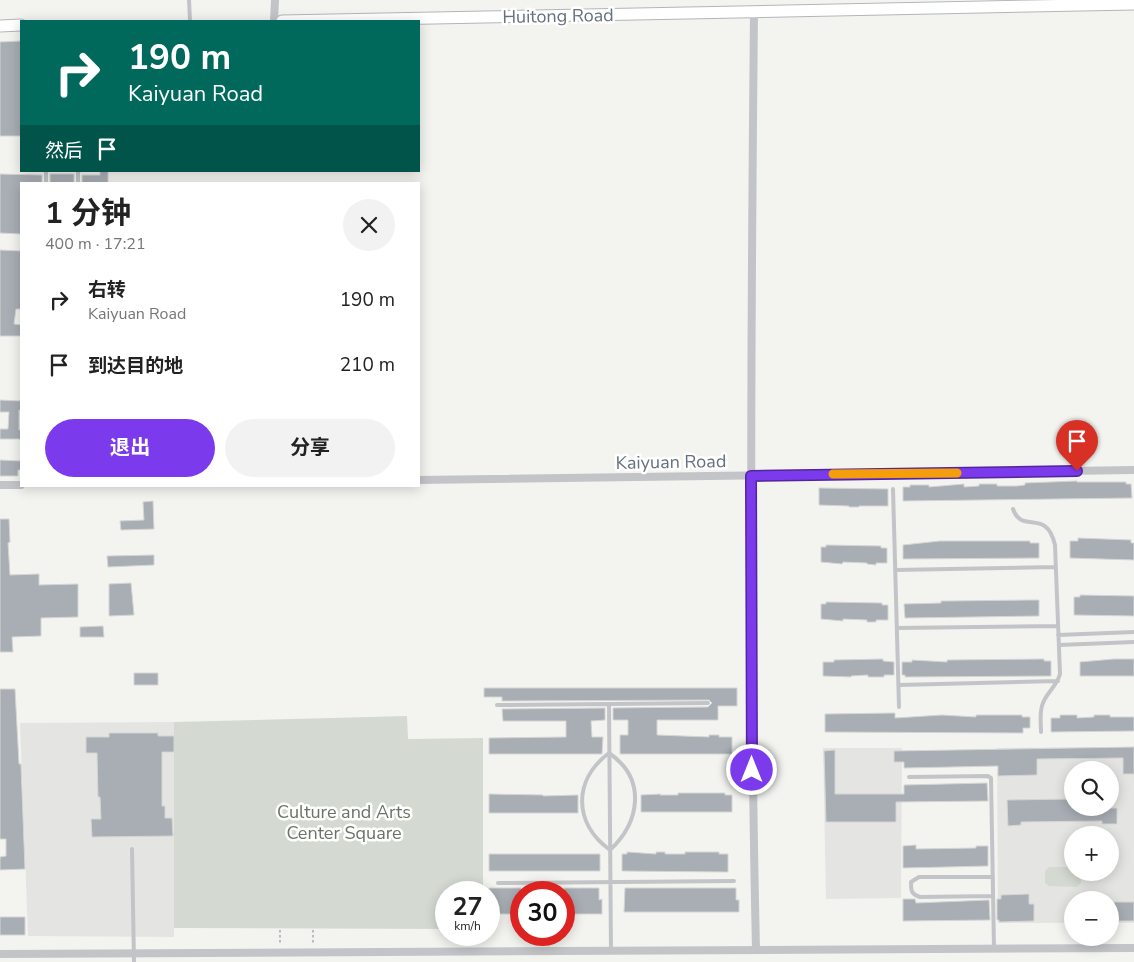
<!DOCTYPE html>
<html lang="zh">
<head>
<meta charset="utf-8">
<style>
	:root { --surface:#fff; --page:#f2f2f2; --text:#222; --muted:#767676; --accent:#7c3aed }
	body { margin:0; font-family:"Nunito Sans","Noto Sans SC",sans-serif; background:var(--page); color:var(--text); height:100vh; display:flex; flex-direction:column; font-size:19px; white-space:nowrap }
	* { box-sizing:border-box; margin:0 }
	p { font-size:16px; color:var(--muted) }
	.icon { flex:none; width:28px; height:28px; fill:none; stroke:currentColor; stroke-width:2; stroke-linecap:round; stroke-linejoin:round }
	.map { position:relative; flex:1; overflow:hidden }
	.details { position:absolute; left:20px; top:182px; width:400px; height:305px; display:flex; flex-direction:column; background:var(--surface); border-radius:0px; box-shadow:0 2px 12px #0003 }
	.details>* { flex:none }
	.banner { position:absolute; left:20px; top:20px; width:400px; height:152px; border-radius:0px; box-shadow:0 2px 12px #0003; background:#00695c; color:#fff; overflow:hidden }
	.buttons { position:absolute; left:1064px; top:761px; display:grid; gap:10px }
	.buttons a { display:grid; place-items:center; width:55px; height:55px; border-radius:50%; background:var(--surface); box-shadow:0 2px 12px #0003; font-size:25px }
	.speed { position:absolute; left:435px; top:881px; display:flex; gap:10px; font-size:25px; font-weight:700; text-align:center }
	.speed>* { display:grid; place-content:center; width:65px; height:65px; border-radius:50%; background:var(--surface); box-shadow:0 2px 12px #0003; line-height:1 }
	.speed small { font-size:12px; font-weight:400 }
	.speed .limit { border:8px solid #d22; background:#fff; color:#111 }
	.pin { position:absolute; display:grid; place-items:center; width:42px; height:42px; color:#fff; margin:-51px -21px; border-radius:50% 50% 50% 0; rotate:-45deg; box-shadow:0 0 5px #0007 }
	.pin .icon { rotate:45deg }
	.me { position:absolute; width:55px; margin:-28px; rotate:0deg; stroke-linejoin:round; filter:drop-shadow(0 0 4px #0008) }
	.turn { display:flex; align-items:center; gap:18px; height:105px; padding:0 25px; font-size:22px }
	.turn .icon { width:65px; height:65px; stroke-width:2.5 }
	.turn b { display:block; font-size:35px; line-height:42px }
	.then { display:flex; align-items:center; height:48px; padding:0 25px; background:#0003; gap:10px; font-size:19px }
	.round { display:grid; place-items:center; flex:none; width:52px; height:52px; border-radius:26px; background:var(--page) }
	.overview { display:flex; align-items:center; justify-content:space-between; height:85px; padding:0 25px }
	h1 { font-size:30px; font-weight:700; line-height:38px }
	.primary-button { display:flex; gap:10px; margin-top:auto; padding:10px 25px }
	.primary-button a { flex:1; height:58px; border-radius:30px; background:var(--accent); color:#fff; font-size:20px; font-weight:700; line-height:58px; text-align:center }
	.primary-button a+a { background:var(--page); color:var(--text) }
	ul { padding:0; list-style:none }
	li { display:flex; align-items:center; gap:15px; height:65px; padding:0 25px }
	li div { flex:1 }
	li b { display:block; font-size:19px }
	li em { font-style:normal }
	.map>svg:first-child { display:block }
	.built { fill:#e4e5e3; fill-rule:evenodd }
	.green { fill:#d4dad1 }
	.building { fill:#a8aeb4; stroke:#d5d5d3 }
	.lines { fill:none; stroke-linecap:round; stroke-linejoin:round }
	.secondary-casing { stroke:#b2b6ba; stroke-width:13 }
	.path { stroke:#b9bbbd; stroke-width:2; stroke-dasharray:2.5 2.5; stroke-linecap:butt }
	.lane { stroke:#c2c4c8; stroke-width:4 }
	.street { stroke:#c2c4c8; stroke-width:8 }
	.secondary { stroke:#fff; stroke-width:11 }
	.route-casing { stroke:#51269a; stroke-width:12 }
	.route { stroke:#7c3aed; stroke-width:9 }
	.slow { stroke:#f59e0b; stroke-width:9 }
	.labels { text-anchor:middle; stroke-width:5; stroke-linejoin:round; paint-order:stroke }
	.street-label { font-size:18px; fill:#65717f; stroke:#fff }
	.park-label { font-size:18px; fill:#657763; stroke:#fff }
</style>
</head>
<body>
<div class="map">
<svg width="1134" height="962" viewBox="0 0 1134 962">
	<rect width="100%" height="100%" fill="#f3f4f0"/>
	<path class="built" d="M174,722v215l-146,-1 -8,-213z
		M1134,747v176h-24v-23h-38v23h-74l-1,-175zM1072,770h38v38h-38zM1072,835h38v37h-38z
		M823,748h79l-1,150 -75,1z"/>
	<path class="green" d="M407,716l1,23 75,-1v154h-37v37l-272,-1v-206z
		M1049,867h23v5l9,1v10l-4,4 -28,-1 -4,-3v-12z"/>
	<path class="building" d="M21,41v95h-21v-94z
		M100,171h8v13h-26v-9h18z
		M0,174l42,1v9h-21v50l-21,-1z
		M50,174h24v10h-24z
		M0,250l21,1v58h-5l-2,15 7,1v11h-21z
		M0,400l21,1v9h-2v20h2v9h-21v-10h8l1,-17h-9z
		M0,460l21,1v9h-3v6h-18z
		M1077,481v1h49v2h5l1,14 -229,3v-14h7v-2h19v2l35,-3v3l15,-1v-2h18v2h20l8,-1v-2z
		M819,488l69,1v17h-29v1h-10v-1l-30,-1z
		M153,501l1,28 -33,1 -1,-9 24,-1 -1,-18z
		M0,519h9l1,23 -2,1 2,32 29,-1v11l39,-1v33l-37,1v18l-29,1 1,15h-13z
		M1078,538l53,2v3h3v17l-64,-2v-17h8z
		M940,541h90v2h9v15l-136,1v-14z
		M826,545l55,1v2h6v15h-11v2l-9,-1v-1l-24,-1 -1,2 -21,-2v-15h5z
		M154,555v10l-46,2 -1,-11z
		M131,583l3,32 -25,1v-32z
		M1080,595l54,1v20l-60,-1v-18h6z
		M1029,600h10v16l-134,2 -1,-14 37,-1v-2h7z
		M826,602l56,1v2h6v15h-12v2h-9v-2l-24,-1v2l-22,-2v-15h5z
		M103,626l1,11h-24v-10z
		M883,659v2l11,1v13h-10v2h-16v-2l-17,1v1l-28,-1v-14h11v-2z
		M1044,659v2h7v15l-146,1v-2h-3v-13h10v-2l35,2v-2z
		M1114,659h20v17h-54v-14z
		M134,673h24v12h-24z
		M484,688h253v18h-19v14h-61v15l52,2v-2h10v2h13v17h-112v-19h8v-15h-15v-12l95,-1 4,-4 -3,-3 -207,1v-4h-18z
		M0,689h15l4,75h2l4,105 -25,1v-13l6,-1v-17h-6z
		M605,708v12l-14,1 1,16h11l-1,17h-113v-16l77,-1v-16h-63l-1,-12z
		M895,713v5l47,-3 34,2v-2h46v2h8v11h-7v5l-198,-1v-18z
		M1060,715h17v3l17,-1v-2h16v2h24v14l-83,1v-14h9z
		M109,733h49v3h16v16h-12v54h3v12h7l1,18 -81,1 -1,-18h10l-1,-22h-2l-1,-44h-11v-16h23z
		M1134,747v27h-11v-16l-86,1v16l-39,1v-10l-94,2v-6h-10v-11z
		M835,750v44h69v-9l83,-2 1,18 -92,1v20h-70l-2,-71z
		M678,793h47v2h7v17h-91v-17l20,-1 -1,1h18z
		M489,794l54,1v1l35,-1v18h-89z
		M1072,799v9h45v16h-15v-3l-81,1v3l-13,1 -1,-26z
		M916,845v4l60,-1v-2h12v20l-85,2v-22z
		M627,852l29,2v-2h9v2h20v-2h34v2h9v18l-106,-1v-17h5z
		M489,854h111v17h-111z
		M489,888h32v26h-32z
		M564,888h35v12l3,-1v15h-38z
		M625,888h111v12h3v12h-115z
		M1029,894v10h5v17l-35,1v-2h-2v-21h4v-4z
		M903,899h12l1,4 73,-3 1,20 -87,1z
		M1110,902h24v19h-24z
		M0,917h25v18h-25z"/>
	<g class="lines">
		<g class="secondary-casing">
			<path id="secondary" d="M282,21l852,-17
				M0,26l21,-1"/>
		</g>
		<path class="path" d="M280,930v15
			M313,930v15"/>
		<path class="lane" d="M189,0l1,21
			M46,171v13
			M78,171v13
			M893,489l6,218
			M1013,509c9,26 33,-2 42,36l5,129c-3,12 -13,18 -17,29 -4,9 -2,19 -2,29
			M895,570l161,-3
			M897,628l161,-2
			M1058,635l76,-3
			M1059,645l75,-3
			M899,685l159,-4
			M609,704l2,247
			M497,705l211,-2
			M609,753c38,26 31,69 1,97 -37,-27 -37,-70 -1,-97z
			M909,777l79,-1 3,2 3,170
			M132,849l2,113
			M993,877h-74l-8,5c0,9 0,12 9,15l73,-1
			M498,883l236,-2"/>
		<path class="street" d="M754,12c-3,313 -5,625 2,938
			M274,21l1,-21
			M419,480l715,-10
			M0,485h21
			M0,954l1134,-6"/>
		<use href="#secondary" class="secondary"/>
	</g>
	<g class="lines">
		<g class="route-casing">
			<path id="route" d="M752,770l-1,-294 326,-5"/>
		</g>
		<use href="#route" class="route"/>
		<path class="slow" d="M833,474l124,-1"/>
	</g>
	<g class="labels">
		<g class="street-label">
			<text transform="translate(558 16) rotate(-1)" y="6">Huitong Road</text>
			<text transform="translate(671 462) rotate(-1)" y="6">Kaiyuan Road</text>
		</g>
		<g class="park-label">
			<text x="344" y="818">Culture and Arts<tspan x="344" dy="21">Center Square</tspan></text>
		</g>
	</g>
</svg>
<div class="buttons">
<a><svg class="icon" aria-label="search" viewBox="0 0 24 24"><circle cx="10" cy="10" r="6"/><path d="M15 15l6 6"/></svg></a>
<a>+</a>
<a>−</a>
</div>
<div class="speed"><div>27<small>km/h</small></div><div class="limit">30</div></div>
<div class="pin" style="left:1077px;top:471px;background:#d93025"><svg class="icon" aria-label="arrive" viewBox="0 0 24 24"><path d="M6 21V4h12l-3 4 3 4H6"/></svg></div>
<svg class="me" style="left:752px;top:770px" viewBox="-20 -20 40 40"><circle r="17" fill="#7c3aed" stroke="#fff" stroke-width="3"/><path d="M0-11L8 9 0 5-8 9z" fill="#fff"/></svg>
<div class="banner">
<div class="turn"><svg class="icon" aria-label="right" viewBox="0 0 24 24"><path d="M7 20v-9h11M14 6l5 5-5 5"/></svg><div><b>190 m</b>Kaiyuan Road</div></div>
<div class="then">然后<svg class="icon" aria-label="arrive" viewBox="0 0 24 24"><path d="M6 21V4h12l-3 4 3 4H6"/></svg></div>
</div>
<section class="details">
<div class="overview"><div><h1>1 分钟</h1><p>400 m · 17:21</p></div><a class="round"><svg class="icon" aria-label="close" viewBox="0 0 24 24"><path d="M6 6l12 12M18 6L6 18"/></svg></a></div>
<ul>
<li><svg class="icon" aria-label="right" viewBox="0 0 24 24"><path d="M7 20v-9h11M14 6l5 5-5 5"/></svg><div><b>右转</b><p>Kaiyuan Road</p></div><em>190 m</em></li>
<li><svg class="icon" aria-label="arrive" viewBox="0 0 24 24"><path d="M6 21V4h12l-3 4 3 4H6"/></svg><div><b>到达目的地</b></div><em>210 m</em></li>
</ul>
<div class="primary-button"><a>退出</a><a>分享</a></div>
</section>
</div>
</body>
</html>
